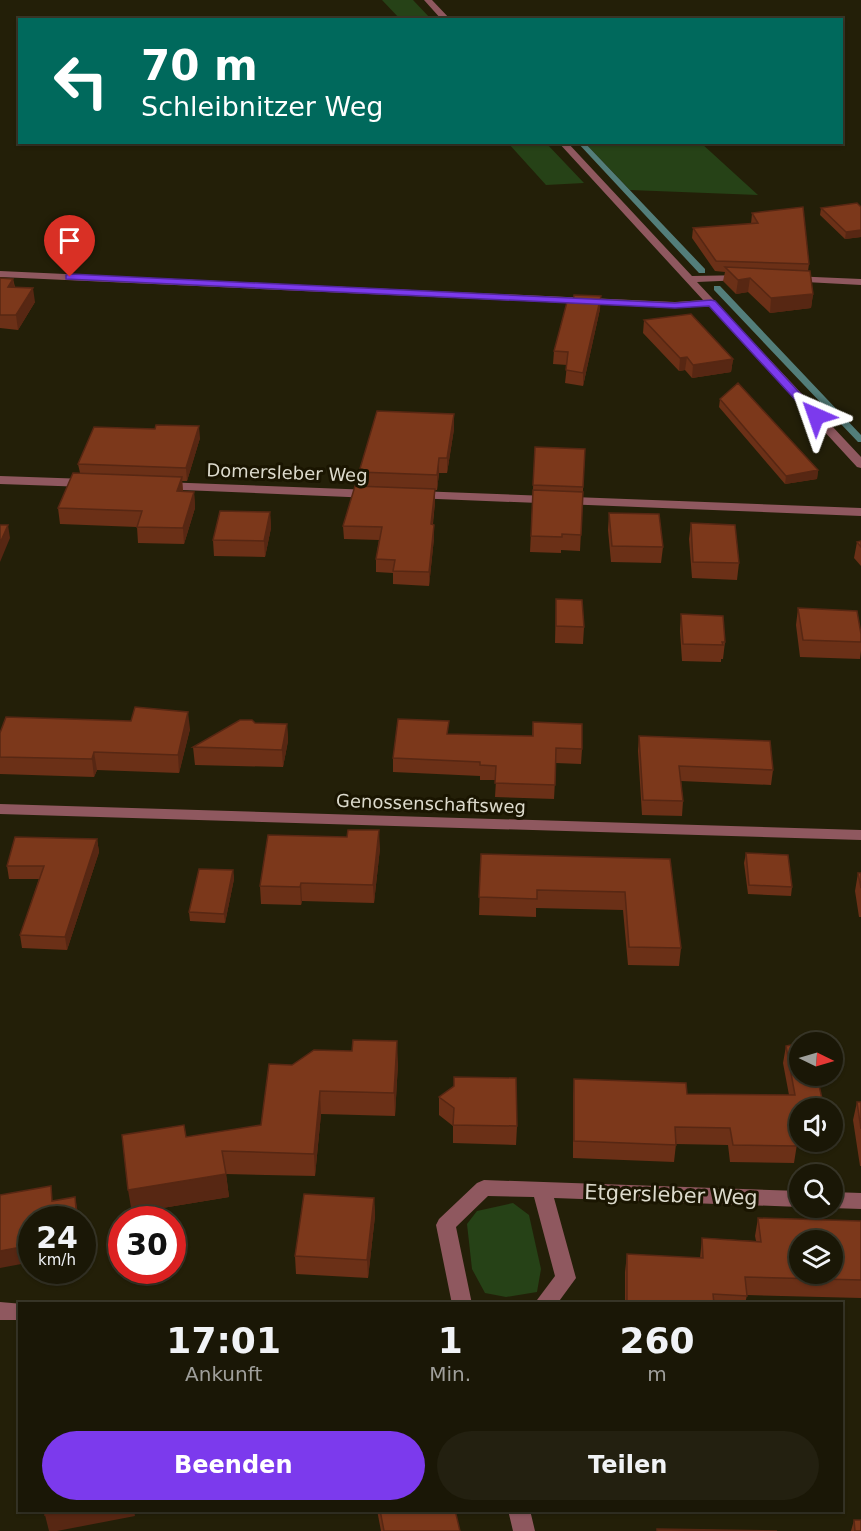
<!DOCTYPE html>
<html lang="de">
<head>
<meta charset="utf-8">
<style>
	:root { --surface:#1a1706; --page:#232010; --text:#f1f3f6; --muted:#9f9f9b; --line:#383628; --accent:#7c3aed }
	body { margin:0; font-family:"DejaVu Sans",sans-serif; background:var(--page); color:var(--text); height:100vh; display:flex; flex-direction:column; font-size:22px; white-space:nowrap }
	* { box-sizing:border-box; margin:0 }
	p { font-size:20px; color:var(--muted) }
	.icon { flex:none; width:33px; height:33px; fill:none; stroke:currentColor; stroke-width:2; stroke-linecap:round; stroke-linejoin:round }
	.map { position:relative; flex:1; overflow:hidden }
	.drawer { position:absolute; left:18px; top:1302px; width:825px; height:210px; display:flex; flex-direction:column; background:var(--surface); border-radius:0px; box-shadow:0 2px 4px #0004,0 0 0 2px var(--line) }
	.drawer>* { flex:none }
	.hud { position:absolute; left:18px; top:18px; width:825px; height:126px; border-radius:0px; box-shadow:0 2px 4px #0004,0 0 0 2px var(--line); background:#00695c; color:#fff; overflow:hidden }
	.needle { width:39px; rotate:95deg }
	.fabs { position:absolute; left:789px; top:1032px; display:grid; gap:12px }
	.fabs a { display:grid; place-items:center; width:54px; height:54px; border-radius:50%; background:var(--surface); box-shadow:0 2px 4px #0004,0 0 0 2px var(--line); font-size:30px }
	.speed { position:absolute; left:18px; top:1206px; display:flex; gap:12px; font-size:30px; font-weight:700; text-align:center }
	.speed>* { display:grid; place-content:center; width:78px; height:78px; border-radius:50%; background:var(--surface); box-shadow:0 2px 4px #0004,0 0 0 2px var(--line); line-height:1 }
	.speed small { font-size:15px; font-weight:400 }
	.speed .limit { border:9px solid #d22; background:#fff; color:#111 }
	.pin { position:absolute; display:grid; place-items:center; width:51px; height:51px; color:#fff; margin:-62px -26px; border-radius:50% 50% 50% 0; rotate:-45deg; box-shadow:0 0 6px #0007 }
	.pin .icon { rotate:45deg }
	.me { position:absolute; width:66px; margin:-33px; rotate:317deg; stroke-linejoin:round; filter:drop-shadow(0 0 4px #0008) }
	.turn { display:flex; align-items:center; gap:21px; height:126px; padding:0 24px; font-size:27px }
	.turn .icon { width:78px; height:78px; stroke-width:2.5 }
	.turn b { display:block; font-size:42px; line-height:51px }
	.eta { display:flex; justify-content:space-evenly; align-items:center; height:102px; text-align:center }
	.eta b { font-size:36px; font-weight:800; line-height:42px }
	.primary-button { display:flex; gap:12px; margin-top:auto; padding:12px 24px }
	.primary-button a { flex:1; height:69px; border-radius:36px; background:var(--accent); color:#fff; font-size:24px; font-weight:800; line-height:69px; text-align:center }
	.primary-button a+a { background:var(--page); color:var(--text) }
	.map>svg:first-child { display:block }
	.green { fill:#264217 }
	.lines { fill:none; stroke-linecap:round; stroke-linejoin:round }
	.stream { fill:#537e7a; fill-rule:evenodd }
	.minor { fill:#8f585f; fill-rule:evenodd }
	.wall { fill:#6b3017 }
	.shaded-wall { fill:#572713 }
	.building { fill:#7c381b; stroke:#572713; stroke-width:1.5; fill-rule:evenodd }
	.route { fill:#7c3aed; stroke:#51269a; stroke-width:1.5 }
	.labels { text-anchor:middle; stroke-width:6; stroke-linejoin:round; paint-order:stroke }
	.street-label { font-size:18px; fill:#dcdacc; stroke:#1a1501 }
	.near-street-label { font-size:21px; fill:#dcdacc; stroke:#1a1501 }
</style>
</head>
<body>
<div class="map">
<svg width="861" height="1531" viewBox="0 0 861 1531">
	<rect width="100%" height="100%" fill="#231f08"/>
	<path class="green" d="M382,0h31l18,19h-31z
		M508,143h38l38,40 -38,2z
		M585,143h116l57,52 -128,-5z
		M513,1203l16,12 12,54 -4,23 -31,5 -21,-4 -13,-24 -5,-45 10,-13z"/>
	<g class="lines">
		<path class="stream" d="M577,142h7l121,127v4h-6z
			M714,286h6l141,149v7h-3l-144,-152z"/>
		<path class="minor" d="M424,0h8l19,20h-9z
			M558,142h9l125,134 55,-1v4l-4,1 -46,2 164,175v11l-4,-1 -148,-161 -34,2 -675,-31v-6l675,31 28,-2z
			M791,276l70,3v6l-74,-4 -1,-2z
			M0,476l87,3 6,4 -6,4 -87,-3z
			M162,482l210,8 6,4 -6,4 -214,-9v-6z
			M417,491l444,17v8l-448,-18 -2,-3 2,-3z
			M0,804l861,26v10l-861,-26z
			M484,1180l316,11v16l-246,-9 22,80 -19,26h-23l21,-28 -21,-79 -46,-1 -32,31 16,77h-20l-16,-79 3,-6 38,-36z
			M832,1192l29,1v16l-30,-1z
			M0,1302l23,2h-3v16h-20z
			M508,1510h22l5,21h-22z"/>
	</g>
	<path class="wall" d="M861,207v30l-16,2 -25,-24 1,-7z
		M752,213l57,51 -1,7 5,23 -2,14 -41,5 -22,-21 -12,2 -13,-13 2,-9 -10,-1 -23,-33 1,-10 58,-4z
		M0,278l13,1 2,8 20,15 -17,28 -18,-2z
		M600,309l-17,77 -18,-3 2,-18 -14,-1 1,-13z
		M644,320l89,39 -2,13 -39,6 -7,-8 -6,1 -36,-38z
		M720,399l98,71 -1,9 -32,5 -66,-77z
		M454,414v15l-7,44h-8l-2,17h-2v12l-2,22 1,1v13l-5,48 -36,-2v-11l-17,-1v-13l3,-19 -35,-1 -1,-13 16,-39v-15z
		M200,438l-13,43h-5l1,10 11,1 1,16 -11,36 -46,-1 -1,-16 -77,-3 -2,-16 22,-35 -2,-9z
		M535,447l50,2 -5,102 -19,-1v3l-31,-1z
		M270,512l1,16 -6,29 -51,-1 -1,-16z
		M609,513l54,34 -2,16 -50,-1 -3,-32z
		M691,523l48,40 -2,17 -45,-2 -3,-39z
		M861,541v25l-7,-8 3,-16z
		M556,599l28,28 -1,17 -28,-1z
		M798,608l63,26v17l-1,8 -60,-2 -4,-32z
		M681,614l44,28 -2,17h-2v3l-39,-1 -2,-30z
		M533,722l49,27 -1,15 -25,-1 -2,36 -59,-2 1,-17h-16v-4l-87,-4v-14l56,-24 83,2z
		M255,723l32,1 1,17 -5,26 -88,-2 -2,-18z
		M190,729l-11,44 -82,-3 -3,7 -94,-3v-41z
		M639,736l134,34 -2,15 -90,-4 2,20 -1,15 -40,-1 -4,-64z
		M97,839l2,13 -32,98 -45,-2 -2,-13 19,-56h-30l-2,-13z
		M380,848l-6,55 -72,-2 -1,4 -40,-1 -1,-18z
		M746,853l46,34 -1,9 -43,-2 -4,-31z
		M481,854l189,5 11,89 -2,18 -51,-1 -5,-55 -87,-2v9l-57,-2z
		M233,870l1,9 -9,44 -35,-2 -1,-9z
		M858,873h3v44h-2l-4,-26z
		M786,1046l14,62v34h25l-1,2h-27l-3,19 -64,-1 -2,-17 -52,-1 -2,18 -101,-4v-62l1,-17 113,15 102,1 -6,-32z
		M398,1063l-3,53 -74,-2 -6,62 -89,-2 3,23 -97,16 129,-88 31,-60z
		M439,1097l78,29 -1,19 -63,-2v-17l-14,-11z
		M857,1102h4v64h-1l-7,-46z
		M374,1198l1,18 -7,62 -72,-4 -1,-18z
		M758,1218l103,3v77l-114,-3 -2,9h-120v-32l2,-18 73,4 2,-20 54,3 -1,-5z
		M377,1510h78l5,21h-79z
		M854,1520l7,11h-10z"/>
	<path class="shaded-wall" d="M861,230v7l-16,2 1,-7z
		M750,278l-2,14 -12,2 2,-14z
		M13,279l2,14 -7,-6z
		M33,288l2,14 -17,28 -2,-15z
		M813,294l-2,14 -41,5 1,-15z
		M601,296l-1,13 -17,77v-13z
		M687,357l-2,13 -6,1 1,-13z
		M733,359l-2,13 -39,6 1,-13z
		M454,414v15l-7,44v-15z
		M199,426l1,12 -13,43 -1,-13z
		M439,458v15l-2,17v-15z
		M818,470l-1,9 -32,5 1,-8z
		M182,477l1,16 -6,-2z
		M435,489v13l-4,36v-14z
		M194,492l1,16 -11,36 -1,-16z
		M270,512l1,16 -6,29 -1,-16z
		M8,525l2,13 -10,24v-19z
		M434,525v13l-5,48v-14z
		M188,712l2,17 -11,44 -1,-18z
		M287,724l1,17 -5,26 -1,-17z
		M94,752l3,18 -3,7 -2,-18z
		M379,830l1,18 -6,55 -1,-18z
		M97,839l2,13 -32,98 -2,-13z
		M233,870l1,9 -9,44 -1,-9z
		M301,883l1,18 -1,4 -1,-18z
		M397,1041l1,22 -3,53 -1,-23z
		M320,1091l1,23 -6,62 -1,-22z
		M226,1174l3,23 -97,16 -4,-23z
		M75,1197l3,16 1,7h-2z
		M374,1198l1,18 -7,62 -1,-18z
		M32,1245v17l-32,6v-17z
		M68,1510h66l1,6 -78,15h-8l-4,-16z"/>
	<path class="building" d="M857,203l4,4v23l-15,2 -25,-24z
		M803,207l6,57 -93,-3 -23,-33 65,-5 -6,-10z
		M725,267l85,4 3,23 -42,4 -21,-20 -12,2z
		M0,278l13,1 -5,8 25,1 -17,27h-16z
		M574,295l27,1 -18,77 -17,-3 2,-18 -14,-1 13,-49 6,1z
		M691,314l42,45 -40,6 -6,-8 -7,1 -36,-38z
		M738,383l80,87 -32,6 -66,-77z
		M377,411l77,3 -7,44h-8l-2,17 -78,-3z
		M156,425l43,1 -13,42 -108,-4 16,-37 61,2z
		M535,447l50,2 -2,38 -50,-2z
		M73,473l109,4 -5,14 17,1 -11,36 -46,-1 5,-16 -84,-3z
		M355,486l80,3 -4,35 3,1 -5,47 -36,-1 2,-11 -19,-1 6,-32 -39,-1z
		M533,490l50,2 -2,43 -19,-1v3l-31,-1z
		M220,511l50,1 -6,29 -51,-1z
		M609,513l50,1 4,33 -51,-1z
		M691,523l44,2 4,38 -46,-1z
		M0,525h8l-8,18z
		M861,541v6l-4,-5z
		M556,599l26,1 2,27 -28,-1z
		M798,608l59,3 4,23v8l-58,-2z
		M681,614l42,2 2,26h-3l1,3 -40,-1z
		M135,707l53,5 -10,43 -84,-3 -2,7 -92,-2v-24l6,-16 125,4z
		M398,719l51,2 -2,13 86,2v-14l49,2v25l-26,-1 -1,37 -60,-2 1,-17 -16,-1v-3l-87,-4z
		M240,720h12l3,3 32,1 -5,26 -89,-3z
		M639,736l131,5 3,29 -94,-4 4,35 -40,-1z
		M348,830h31l-6,55 -72,-2 -1,4 -40,-1 8,-51 79,2z
		M15,837l82,2 -32,98 -45,-2 24,-69h-37z
		M746,853l42,2 4,32 -43,-2z
		M481,854l189,5 11,89 -52,-1 -4,-55 -88,-2v9l-58,-2z
		M199,869l34,1 -9,44 -35,-2z
		M858,873h3v15z
		M353,1040l44,1 -3,52 -74,-2 -6,63 -92,-3 4,23 -98,16 -6,-55 62,-10 2,12 75,-12 8,-61 23,1 22,-15 38,1z
		M800,1043v33h17l7,32h-24v18h-6l3,20 -64,-1 -3,-17 -55,-1 1,18 -102,-4v-62l112,4 1,11 108,1 -9,-49z
		M454,1077l62,1 1,48 -64,-1 1,-17 -15,-11 15,-11z
		M857,1102h4v27z
		M51,1186l1,15 23,-4 2,23h-45v25l-32,6v-56z
		M304,1194l70,4 -7,62 -72,-4z
		M758,1218l103,3v59l-116,-3 2,19 -34,-2 1,10h-87v-50l76,4 -1,-20 59,4zM800,1240h32v34h-32z
		M45,1510h23l-23,5z
		M380,1510h75l5,21h-76z
		M854,1520h7v11h-6z
		M657,1529l120,2h-120z"/>
	<path class="route" d="M70,274l605,29 36,-3 4,1 106,115 -9,2 -103,-112 -34,2 -609,-29v-4z"/>
	<g class="labels">
		<g class="street-label">
			<text transform="translate(287 473) rotate(2)" y="6">Domersleber Weg</text>
			<text transform="translate(431 804) rotate(2)" y="6">Genossenschaftsweg</text>
		</g>
		<g class="near-street-label">
			<text transform="translate(671 1195) rotate(2)" y="7">Etgersleber Weg</text>
		</g>
	</g>
</svg>
<div class="fabs">
<a><svg class="needle" viewBox="-14 -14 28 28"><path d="M0-13l5 13h-10z" fill="#e53935"/><path d="M0 13l5-13h-10z" fill="#9f9f9b"/></svg></a>
<a><svg class="icon" aria-label="sound" viewBox="0 0 24 24"><path d="M4 9h4l5-4v14l-5-4H4zM17 9q2 3 0 6"/></svg></a>
<a><svg class="icon" aria-label="search" viewBox="0 0 24 24"><circle cx="10" cy="10" r="6"/><path d="M15 15l6 6"/></svg></a>
<a><svg class="icon" aria-label="layers" viewBox="0 0 24 24"><path d="M12 4l9 5-9 5-9-5zM3 14l9 5 9-5"/></svg></a>
</div>
<div class="speed"><div>24<small>km/h</small></div><div class="limit">30</div></div>
<div class="pin" style="left:70px;top:277px;background:#d93025"><svg class="icon" aria-label="arrive" viewBox="0 0 24 24"><path d="M6 21V4h12l-3 4 3 4H6"/></svg></div>
<svg class="me" style="left:816px;top:416px" viewBox="-20 -20 40 40"><path d="M0-17L14 15 0 8-14 15z" fill="#7c3aed" stroke="#fff" stroke-width="4"/></svg>
<div class="hud">
<div class="turn"><svg class="icon" aria-label="left" viewBox="0 0 24 24"><path d="M17 20v-9H6M10 6l-5 5 5 5"/></svg><div><b>70 m</b>Schleibnitzer Weg</div></div>
</div>
<section class="drawer">
<div class="eta">
<div><b>17:01</b><p>Ankunft</p></div>
<div><b>1</b><p>Min.</p></div>
<div><b>260</b><p>m</p></div>
</div>
<div class="primary-button"><a>Beenden</a><a>Teilen</a></div>
</section>
</div>
</body>
</html>
